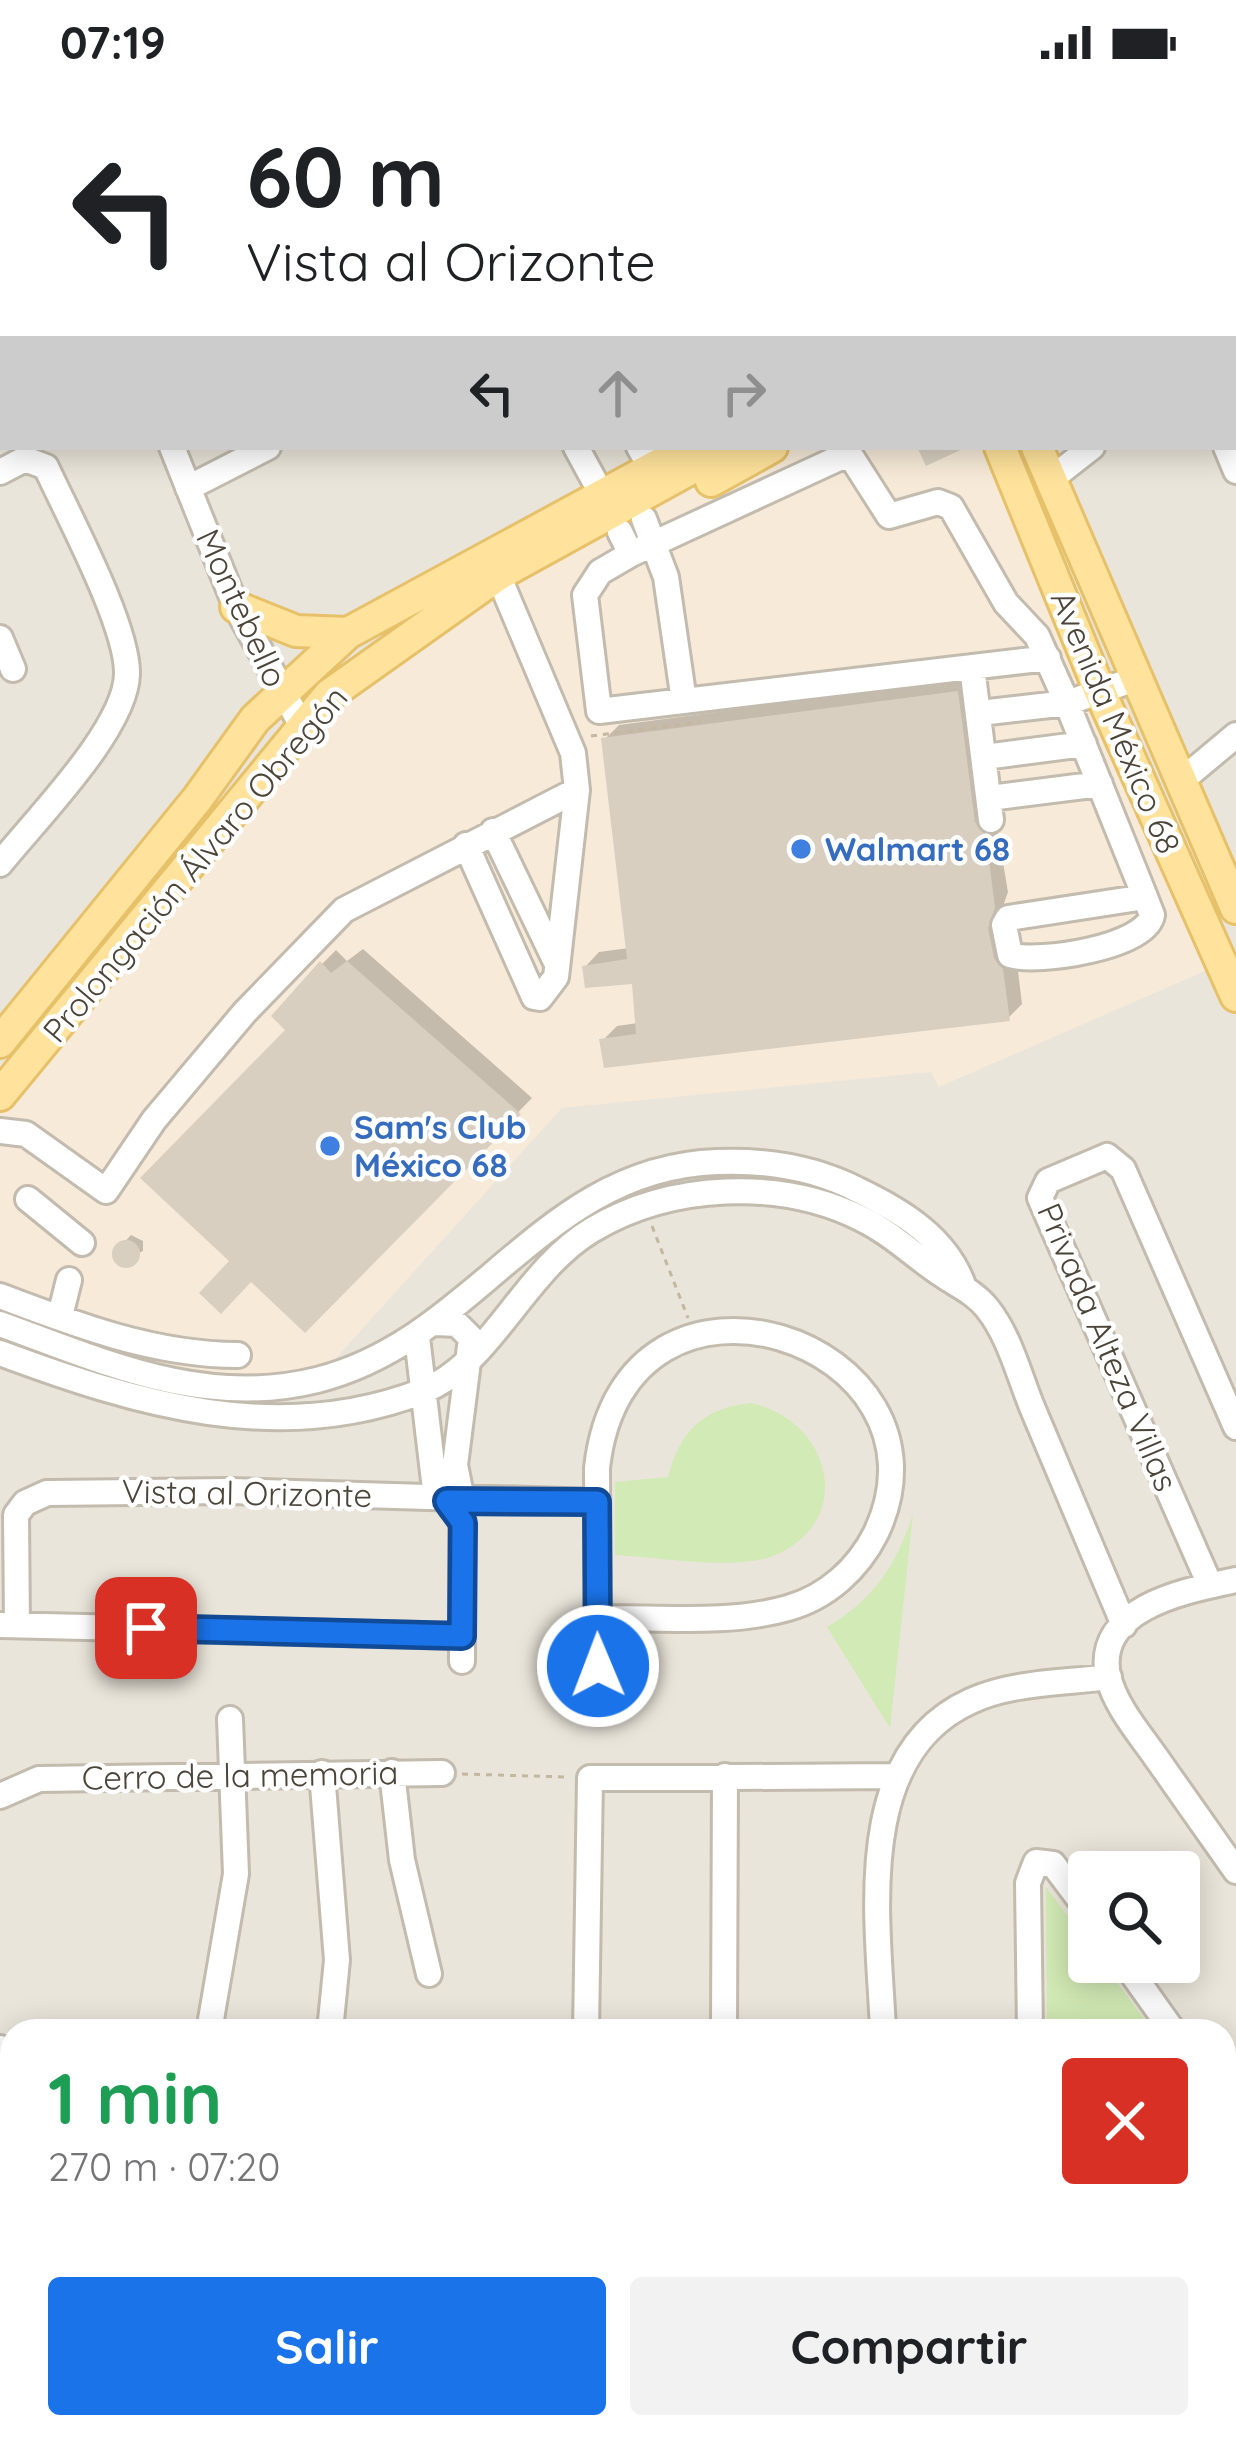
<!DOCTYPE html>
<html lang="es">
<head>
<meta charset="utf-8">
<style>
	:root { --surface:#fff; --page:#f2f2f2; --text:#202124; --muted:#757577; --accent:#1a73e8 }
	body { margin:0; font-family:Quicksand,sans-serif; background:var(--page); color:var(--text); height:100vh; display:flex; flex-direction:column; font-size:45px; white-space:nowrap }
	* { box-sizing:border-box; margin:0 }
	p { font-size:39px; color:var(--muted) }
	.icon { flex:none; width:66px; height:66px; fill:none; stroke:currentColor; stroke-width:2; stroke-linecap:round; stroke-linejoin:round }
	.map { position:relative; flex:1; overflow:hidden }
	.panel { position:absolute; left:0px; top:1935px; width:1236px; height:420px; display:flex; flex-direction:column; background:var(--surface); border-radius:36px 36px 0 0; box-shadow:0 6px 30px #0003 }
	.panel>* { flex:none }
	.banner { position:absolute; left:0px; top:0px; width:1236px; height:366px; box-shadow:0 6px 30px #0003; background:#fff; color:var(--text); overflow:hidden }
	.tools { position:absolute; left:1068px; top:1767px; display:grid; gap:24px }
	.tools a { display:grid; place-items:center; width:132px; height:132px; border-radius:12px; background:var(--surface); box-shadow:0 6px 30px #0003; font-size:60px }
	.pin { position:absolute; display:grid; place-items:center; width:102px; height:102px; color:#fff; margin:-51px; border-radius:24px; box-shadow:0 6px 18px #0006 }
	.me { position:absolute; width:132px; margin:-66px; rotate:359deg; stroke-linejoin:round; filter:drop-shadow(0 0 9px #0008) }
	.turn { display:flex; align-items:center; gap:42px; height:252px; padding:0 48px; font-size:54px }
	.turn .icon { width:156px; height:156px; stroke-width:2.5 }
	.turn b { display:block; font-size:84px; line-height:102px }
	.lanes { display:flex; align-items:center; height:114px; padding:0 48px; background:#0003; justify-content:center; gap:60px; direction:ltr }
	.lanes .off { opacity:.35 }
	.round { display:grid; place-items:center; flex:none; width:126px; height:126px; border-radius:12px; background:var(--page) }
	.summary { display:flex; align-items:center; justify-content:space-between; height:204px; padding:0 48px }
	h1 { font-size:72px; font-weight:800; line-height:90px; color:#1e9e55 }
	.primary-button { display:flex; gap:24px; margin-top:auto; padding:24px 48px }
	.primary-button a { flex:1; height:138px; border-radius:12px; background:var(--accent); color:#fff; font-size:48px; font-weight:800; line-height:138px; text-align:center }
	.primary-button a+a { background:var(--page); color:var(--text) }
	.status { display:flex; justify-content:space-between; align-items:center; height:84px; padding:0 60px; background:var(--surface); direction:ltr }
	.status svg { height:33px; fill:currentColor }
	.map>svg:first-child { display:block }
	.residential { fill:#eae5da; fill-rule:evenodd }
	.commercial { fill:#f7ead8 }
	.green { fill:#d2eab5 }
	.shadow { fill:#0003 }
	.building { fill:#d8cfc1 }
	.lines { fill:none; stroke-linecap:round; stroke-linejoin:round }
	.minor-casing { stroke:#c2bbae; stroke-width:30 }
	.major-casing { stroke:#e6c16a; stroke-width:36 }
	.path { stroke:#c4b79f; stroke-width:3; stroke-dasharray:6 6; stroke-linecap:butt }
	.minor { stroke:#fff; stroke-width:24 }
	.major { stroke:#ffe39c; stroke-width:30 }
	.route-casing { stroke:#114b97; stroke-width:30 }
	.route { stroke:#1a73e8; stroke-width:21 }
	.shop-dot { fill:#3f7fe0; stroke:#fff; stroke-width:4.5 }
	.labels { text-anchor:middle; stroke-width:9; stroke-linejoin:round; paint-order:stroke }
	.street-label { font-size:33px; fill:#4b4439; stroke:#fff }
	.shop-label { font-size:33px; font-weight:bold; fill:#366cbe; stroke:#fff; text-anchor:start }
</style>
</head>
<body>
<div class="status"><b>07:19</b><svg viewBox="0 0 49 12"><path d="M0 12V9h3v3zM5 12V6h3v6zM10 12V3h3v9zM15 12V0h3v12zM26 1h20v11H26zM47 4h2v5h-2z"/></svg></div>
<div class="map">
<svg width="1236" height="2355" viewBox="0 0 1236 2355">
	<rect width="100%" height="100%" fill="#f6f3ec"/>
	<path class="residential" d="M0,0l860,3h-857v360h1230l3,-330v2322h-1236v-1350l12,-37 -12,14zM1089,1788h90v90h-90zM12,1947h1212v396h-1212z"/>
	<path class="commercial" d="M731,363h269l221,517 -282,123 -8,-15 -369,36 -246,272 -65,10 -251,-66v-230l380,-438z"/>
	<path class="green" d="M751,1319c81,18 106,119 22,153 -38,15 -116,1 -158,-1v-73l53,-5c12,-46 35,-69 83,-74z
		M913,1430l-23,214 -63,-101c47,-28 69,-61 86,-113z
		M1046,1803l43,58v17h13l51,69h-106z"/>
	<path class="shadow" d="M741,0h59l2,3h-65z
		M947,0h158l2,3h-158z
		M972,594l36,214 -7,20 15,43 6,49 -14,14 -406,23 15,-15 21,-3 -3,-42 -50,-14 14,-15 30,-4 -24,-209 14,-14z
		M363,865l169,149 -227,231 -72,-68 56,-232 33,-65 14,-14 11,11z
		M131,1151l12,6v10l-22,11 -5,-11z"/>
	<path class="building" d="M917,363h50l-41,19z
		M958,607l17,131 11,14 9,72 -7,20 6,30 9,11 7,52 -406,47 -5,-29 37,-5 -4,-50 -47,4 -3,-22 45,-7 -26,-221z
		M320,877l11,12 16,-12 174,153 -216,219 -54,-51 -30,32 -22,-21 30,-32 -89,-83 145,-148 -14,-14z
		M112 1170a14 14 0 1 1 28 0a14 14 0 1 1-28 0Z"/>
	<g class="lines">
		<g class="minor-casing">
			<path id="minor" d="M14,0l1,3
				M446,0l1,3
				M190,3l5,-3
				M567,3l5,-3
				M0,111l3,-2
				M1233,247l3,-2
				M172,363l64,160 66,119
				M576,363l18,33
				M639,363l4,7
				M1226,363l10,24
				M0,388l25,-13 21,8c22,48 82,159 81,207 -1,55 -92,146 -127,190
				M1051,395l41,-32
				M188,404l80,-41
				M644,435l22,58 18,124
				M620,448l11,22 -31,18 -15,23 14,116 449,-53
				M631,470l208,-96h13l37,58 49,-14 13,5 55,96 31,33 30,67 68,-24
				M0,554l13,31
				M972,583l19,153
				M980,629l87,-10 78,194 7,18c-6,32 -114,49 -142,40l-6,-30 4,-7 137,-21
				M985,673l99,-13
				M1181,697l55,-46
				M990,714l110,-14
				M493,747l63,131
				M466,761l68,152 6,1 16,-21 21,-187
				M0,1047l26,3 80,57 48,-71 91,-108 99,-102 233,-120 -4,-37 -75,-178
				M28,1115l54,44
				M0,1212c76,29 155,59 238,59
				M60,1232l9,-36
				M436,1239l21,1 14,14 -16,127 7,35v161
				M0,1240c104,38 205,84 317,56 160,-40 225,-212 400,-218 50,-2 96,5 141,28 44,21 88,48 105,95
				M417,1253l17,144 17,26
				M0,1269c137,51 279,94 423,38 68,-26 100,-120 169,-161 78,-47 189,-52 270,-11 31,15 54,39 82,57 15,10 31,17 43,32 22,27 32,67 45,99 31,72 61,145 92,218
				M1236,1496c-46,10 -142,26 -128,96 7,29 30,56 47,80 27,38 54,77 81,115
				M1210,1501l-170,-387 8,-17 59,-25 16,13 113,258
				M597,1534c61,-1 132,7 191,-10 39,-11 70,-39 88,-75 90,-191 -252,-308 -279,-65l1,197
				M0,1541l462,11
				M17,1541l-1,-110 9,-12 22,-10 183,-2 367,11
				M392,1688l10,88 27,114
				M322,1689l15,187 -7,71
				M0,1712l39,-17 403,-6
				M1124,1878l49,69
				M209,1947l27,-157 -6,-155
				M586,1947l4,-253 308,-2
				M724,1947l1,-255
				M883,1947c-4,-105 -33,-276 88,-330 41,-19 93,-18 138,-24
				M1030,1947l-2,-148 8,-21 17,2 36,48
				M0,1964l12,87
				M1224,1997l12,-9
				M0,2096l12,-34
				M1224,2152l12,-1
				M1224,2293l12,-1
				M253,2343l2,12
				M493,2343l8,12
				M776,2343l1,12
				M834,2343l2,12
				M1198,2343l21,12
				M694,2348v7
				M906,2350l16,5
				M94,2355l5,-12"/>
		</g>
		<g class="major-casing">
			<path id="major" d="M838,0l2,3
				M875,0l1,3
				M1229,3l4,-3
				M1233,26l3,-2
				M1233,74l3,-2
				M1000,363l101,247 135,302
				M1037,363l199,461
				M711,397l61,-34
				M236,523l60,24 52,2
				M0,958l198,-244 57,-79 93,-86 343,-186
				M0,1011l329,-400 169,-120 232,-128"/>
		</g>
		<path class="path" d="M591,652l109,-14
			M652,1142l36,92
			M462,1690l104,3"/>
		<use href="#minor" class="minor"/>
		<use href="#major" class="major"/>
	</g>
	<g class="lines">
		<g class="route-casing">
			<path id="route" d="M146,1544l316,8 1,-113 -16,-22 150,1 1,164"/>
		</g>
		<use href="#route" class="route"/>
	</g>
	<g class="shop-dot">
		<circle cx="801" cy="765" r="12"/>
		<circle cx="330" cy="1062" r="12"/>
	</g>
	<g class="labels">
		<g class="street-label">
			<text transform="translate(242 524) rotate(65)" y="12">Montebello</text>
			<text transform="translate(1116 638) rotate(67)" y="12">Avenida México 68</text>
			<text transform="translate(195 780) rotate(-50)" y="12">Prolongación Álvaro Obregón</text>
			<text transform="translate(1108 1263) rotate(67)" y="12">Privada Alteza Villas</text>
			<text transform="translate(247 1409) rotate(1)" y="12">Vista al Orizonte</text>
			<text transform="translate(240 1691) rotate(-1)" y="12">Cerro de la memoria</text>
		</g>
		<g class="shop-label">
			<text x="825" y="777">Walmart 68</text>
			<text x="354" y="1055">Sam's Club<tspan x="354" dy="38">México 68</tspan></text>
		</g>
	</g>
</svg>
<div class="tools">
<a><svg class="icon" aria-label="search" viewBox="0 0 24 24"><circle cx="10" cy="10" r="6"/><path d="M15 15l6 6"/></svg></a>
</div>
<div class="pin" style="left:146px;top:1544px;background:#d93025"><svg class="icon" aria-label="arrive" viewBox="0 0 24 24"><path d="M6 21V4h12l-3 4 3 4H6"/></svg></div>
<svg class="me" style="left:598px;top:1582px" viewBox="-20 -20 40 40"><circle r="17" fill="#1a73e8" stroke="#fff" stroke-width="3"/><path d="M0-11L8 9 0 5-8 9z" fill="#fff"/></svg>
<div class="banner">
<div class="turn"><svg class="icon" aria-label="left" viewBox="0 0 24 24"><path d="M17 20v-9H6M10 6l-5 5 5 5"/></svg><div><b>60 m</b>Vista al Orizonte</div></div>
<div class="lanes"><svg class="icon" aria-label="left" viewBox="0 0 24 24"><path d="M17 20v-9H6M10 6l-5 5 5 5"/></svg><svg class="icon off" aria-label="ahead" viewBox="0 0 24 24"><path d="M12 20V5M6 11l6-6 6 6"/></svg><svg class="icon off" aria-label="right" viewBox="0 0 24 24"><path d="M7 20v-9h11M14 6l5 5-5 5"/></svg></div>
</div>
<section class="panel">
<div class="summary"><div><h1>1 min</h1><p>270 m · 07:20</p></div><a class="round" style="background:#d93025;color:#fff"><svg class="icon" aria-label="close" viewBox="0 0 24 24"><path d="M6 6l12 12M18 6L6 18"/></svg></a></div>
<div class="primary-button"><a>Salir</a><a>Compartir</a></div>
</section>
</div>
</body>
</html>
